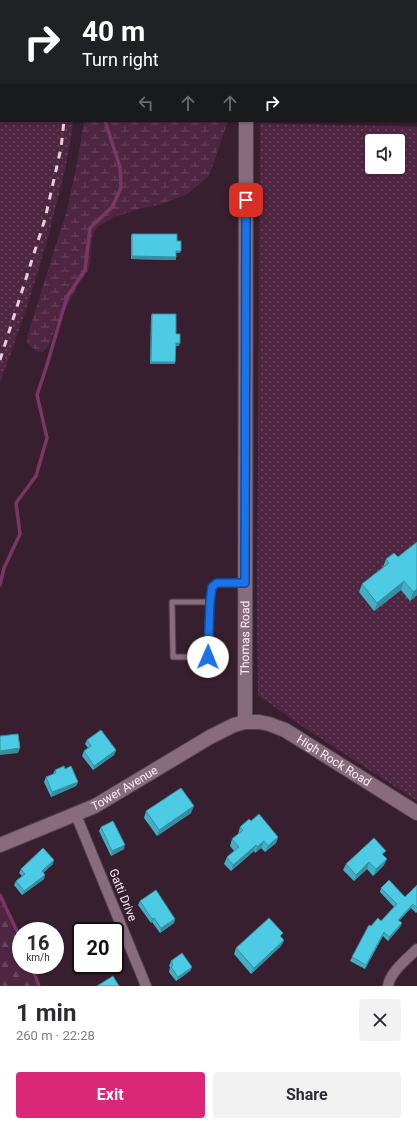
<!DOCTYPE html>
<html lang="en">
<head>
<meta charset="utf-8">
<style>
	:root { --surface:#fff; --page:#f2f2f3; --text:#2b2b33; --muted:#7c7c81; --accent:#db2777 }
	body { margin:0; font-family:Roboto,sans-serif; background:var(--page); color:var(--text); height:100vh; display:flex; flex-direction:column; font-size:15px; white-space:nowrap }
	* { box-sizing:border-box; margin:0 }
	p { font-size:13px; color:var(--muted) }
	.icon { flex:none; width:22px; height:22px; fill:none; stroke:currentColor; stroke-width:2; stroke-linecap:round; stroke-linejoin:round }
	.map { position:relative; height:986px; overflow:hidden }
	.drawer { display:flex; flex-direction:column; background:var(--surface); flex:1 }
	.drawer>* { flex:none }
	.guide { position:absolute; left:0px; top:0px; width:417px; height:122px; box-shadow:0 1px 3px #0004; background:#202124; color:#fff; overflow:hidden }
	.tools { position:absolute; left:365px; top:134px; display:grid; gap:8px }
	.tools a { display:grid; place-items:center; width:40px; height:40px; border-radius:4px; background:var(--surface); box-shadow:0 1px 3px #0004; font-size:20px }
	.speed { position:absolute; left:12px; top:922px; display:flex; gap:8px; font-size:20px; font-weight:700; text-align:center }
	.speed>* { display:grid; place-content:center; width:52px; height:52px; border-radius:50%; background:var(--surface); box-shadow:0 1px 3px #0004; line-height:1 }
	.speed small { font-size:10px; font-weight:400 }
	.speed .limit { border:2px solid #111; border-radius:6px; background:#fff; color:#111 }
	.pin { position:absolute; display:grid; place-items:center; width:34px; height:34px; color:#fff; margin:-17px; border-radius:8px; box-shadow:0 2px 6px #0006 }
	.me { position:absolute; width:44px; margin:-22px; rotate:1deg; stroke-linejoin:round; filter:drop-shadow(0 0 3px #0008) }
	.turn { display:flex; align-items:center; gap:14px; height:84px; padding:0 16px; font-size:18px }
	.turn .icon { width:52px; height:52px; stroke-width:2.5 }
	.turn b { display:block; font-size:28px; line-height:34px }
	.lanes { display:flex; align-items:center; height:38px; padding:0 16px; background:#0003; justify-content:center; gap:20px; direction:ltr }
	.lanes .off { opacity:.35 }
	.round { display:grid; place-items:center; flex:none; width:42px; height:42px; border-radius:4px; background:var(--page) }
	.headline { display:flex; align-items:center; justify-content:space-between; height:68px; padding:0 16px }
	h1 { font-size:24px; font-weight:700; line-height:30px }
	.cta { display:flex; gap:8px; margin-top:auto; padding:8px 16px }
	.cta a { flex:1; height:46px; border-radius:4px; background:var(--accent); color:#fff; font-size:16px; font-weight:700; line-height:46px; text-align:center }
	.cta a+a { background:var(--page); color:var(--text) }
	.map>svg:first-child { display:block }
	.grass { fill:url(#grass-dots); fill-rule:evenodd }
	.forest { fill:url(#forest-firs) }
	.wetland { fill:url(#wetland-marsh) }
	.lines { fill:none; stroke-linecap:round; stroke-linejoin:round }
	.stream { stroke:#7c3666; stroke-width:3.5 }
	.lane-casing { stroke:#533f4d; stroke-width:7 }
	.street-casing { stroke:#533f4d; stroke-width:12 }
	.secondary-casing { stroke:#533f4d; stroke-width:16 }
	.lane { stroke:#886b7d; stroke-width:5 }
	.street { stroke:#886b7d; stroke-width:10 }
	.secondary { stroke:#886b7d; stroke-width:14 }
	.rail { stroke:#e1cfda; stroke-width:3; stroke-dasharray:7 7; stroke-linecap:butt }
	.wall { fill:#43afc4 }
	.shaded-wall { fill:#378ea0 }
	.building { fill:#4ecbe4; stroke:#378ea0 }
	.route-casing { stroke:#114b97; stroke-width:10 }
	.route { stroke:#1a73e8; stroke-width:7 }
	.labels { text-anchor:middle; stroke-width:4; stroke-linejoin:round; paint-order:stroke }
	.street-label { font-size:12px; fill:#fdecf6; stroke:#371f2f }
</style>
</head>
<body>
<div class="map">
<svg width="417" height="986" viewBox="0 0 417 986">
	<defs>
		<pattern id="grass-dots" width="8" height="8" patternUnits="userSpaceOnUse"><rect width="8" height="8" fill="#4f2642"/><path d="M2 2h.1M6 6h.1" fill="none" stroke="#69465e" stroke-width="1.8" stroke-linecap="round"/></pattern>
		<pattern id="forest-firs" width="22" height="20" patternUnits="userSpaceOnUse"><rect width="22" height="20" fill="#4f2642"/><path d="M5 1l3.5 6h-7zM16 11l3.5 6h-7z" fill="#69465e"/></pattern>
		<pattern id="wetland-marsh" width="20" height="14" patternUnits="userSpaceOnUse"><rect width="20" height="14" fill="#4f2642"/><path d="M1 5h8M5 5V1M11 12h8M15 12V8" fill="none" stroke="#69465e"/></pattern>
	</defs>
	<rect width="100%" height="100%" fill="#371f2f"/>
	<path class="grass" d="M0,0l84,1h-83v120h72c-3,27 -9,54 -16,81 -15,62 -35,121 -57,181z
		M260,123l157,4v674l-114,-74 -45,-32 -1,-86zM372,141h26v26h-26z"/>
	<path class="forest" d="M0,898l21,50v17h7l9,21h-37z"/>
	<path class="wetland" d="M94,0h172l-172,1z
		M84,121h144l-19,55 -23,19 -27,10 -20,4 -24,8 -18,10 -5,10 -2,26 -2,8 -9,12 -23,44 -7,18 -6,7h-6l-10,-9v-6l40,-127 8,-36z"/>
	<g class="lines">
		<path class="stream" d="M136,0v1
			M0,585l4,-17 16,-34 -4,-31 20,-27 11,-38 -10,-43 9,-27 21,-71 18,-27 5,-42 22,-21 9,-19 -1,-21 -15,-46
			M0,895l21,45
			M31,965l8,21"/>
		<g class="lane-casing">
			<path id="lane" d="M210,602h-38l1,55h35l2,-55 2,-15 5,-4h27"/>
		</g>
		<g class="street-casing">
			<path id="street" d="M76,815l70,171
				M388,986c2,-14 19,-27 29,-37"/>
		</g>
		<g class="secondary-casing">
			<g id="secondary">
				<path d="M247,1v-1"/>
				<path id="s1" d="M245,722l1,-601"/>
				<path id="s2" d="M0,845l95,-39 115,-69 24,-12 11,-3h14l10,2 16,6 132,83"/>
			</g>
		</g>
		<use href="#lane" class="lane"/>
		<use href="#street" class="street"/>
		<use href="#secondary" class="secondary"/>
		<path class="rail" d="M74,1v-1
			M0,360l45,-141 16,-71 3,-27"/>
	</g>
	<path class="wall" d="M347,0h20l-1,1h-18z
		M132,234l45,7 3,12h-4v7l-45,-1v-23z
		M152,314l24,20 3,12h-3l-1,18h-25l1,-48z
		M417,542v53l-7,6 -9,-11 -27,21 -15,-19 3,-8 21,-17 3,-8 12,-2z
		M87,740l29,10 -2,5 -21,15 -11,-14 2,-5 4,-3 -3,-4z
		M65,769l13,13 -2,4 -25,11 -7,-15 2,-5 7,-3 2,-4z
		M146,811l45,2 -34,23 -13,-18z
		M251,821l27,16 -2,6 -11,9 -4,-4 -6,5 -1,-2 -23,20 -7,-7 3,-7 7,-6 -4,-5 2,-7 6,-5 2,-7z
		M101,827l23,22 -13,7 -12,-25z
		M384,856v9l-11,11 -6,-7 -13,12 -11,-11 3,-6z
		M53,864l-10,9 1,6 -22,16 -8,-10 2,-4 6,-5 -3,-3 2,-4z
		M417,885v27l-1,1 -5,-5 -12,13 3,2 -2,4 -12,14 -5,-5 -18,33 -15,-8 2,-4 19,-31 10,-5 13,-14 -14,-15 1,-4 24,9z
		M140,901l35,18 -1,4 -14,10 -8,-11 -1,1 -13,-18z
		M281,937l3,3 -3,6 -30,28 -17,-20 2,-6z
		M81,942v12l-4,-8 1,-2z
		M171,961l21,6 -2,4 -14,10 -7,-9 1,-5 -1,-1z"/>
	<path class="shaded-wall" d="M176,251h5l-1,2h-4z
		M132,256l44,1v3l-45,-1z
		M176,343h4l-1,3h-4z
		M151,362h24v2h-25z
		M404,581l-3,9 -27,21 3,-8z
		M417,589v6l-7,6 3,-9z
		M20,748l-2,5 -18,2v-4z
		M116,750l-2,5 -21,15 1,-4z
		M78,782l-2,4 -25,11 1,-5z
		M194,806l-3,7 -34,23 2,-6z
		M278,837l-2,6 -11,9 3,-6z
		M264,841l-3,7 -6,5 2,-6z
		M125,845l-1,4 -13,7 1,-5z
		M256,845l-2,6 -23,20 2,-6z
		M387,859l-3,6 -11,11 3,-7z
		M54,860l-1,4 -13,11 2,-4z
		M369,862l-2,7 -13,12 2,-6z
		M45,875l-1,4 -22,16 2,-4z
		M413,904l-2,4 -15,16 2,-4z
		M154,918l-2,4 -1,1 1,-4z
		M175,919l-1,4 -14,10 1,-5z
		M402,923l-2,4 -12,14 1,-4z
		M384,932l-1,4 -18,33 1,-4z
		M284,940l-3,6 -30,28 3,-6z
		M192,967l-2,4 -14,10 2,-4z"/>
	<path class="building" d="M356,0h7l-1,1h-5z
		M132,234h45v7h4v10h-5v6l-44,-1z
		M152,314h24v20h4v9h-4l-1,19h-24z
		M417,542v47l-4,3 -9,-11 -27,22 -15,-19 27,-21 -3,-4 8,-6 4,4z
		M101,730l15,20 -22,16 -10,-15 7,-5 -4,-6z
		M18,734l2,14 -20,3v-15z
		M64,766l1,3 6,-3 7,16 -26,10 -6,-15 10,-4 -1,-3z
		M181,788l13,18 -35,24 -13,-19z
		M259,814l19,23 -10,9 -4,-5 -7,6 -1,-2 -23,20 -6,-8 12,-10 -7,-8 11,-9 -3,-3 9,-8 2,2z
		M113,821l12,24 -13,6 -11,-24z
		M374,838l12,13 -4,3 5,5 -11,10 -7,-7 -13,13 -10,-11z
		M43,848l11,12 -12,11 3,4 -21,16 -8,-10 9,-7 -4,-5z
		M389,880l16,17 12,-12v23l-4,-4 -15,16 4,3 -13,14 -5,-5 -18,33 -14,-8 17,-32 2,1 7,-8 3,3 16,-17 -16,-16z
		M156,890l19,29 -14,9 -7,-10 -2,1 -12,-18z
		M269,918l14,15 -3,3 4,4 -30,28 -18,-20z
		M81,942v8l-3,-6z
		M182,953l10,14 -14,10 -7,-10 2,-2 -2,-4z
		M113,976l6,10h-22z"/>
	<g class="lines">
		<g class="route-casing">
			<path id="route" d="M208,657l2,-55 2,-15 5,-4h28l1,-383"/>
		</g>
		<use href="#route" class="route"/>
	</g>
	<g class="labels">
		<g class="street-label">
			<text dy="4" stroke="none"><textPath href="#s1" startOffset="84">Thomas Road</textPath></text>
			<text dy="4" stroke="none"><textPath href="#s2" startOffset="374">High Rock Road</textPath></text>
			<text dy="4" stroke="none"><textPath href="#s2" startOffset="137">Tower Avenue</textPath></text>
			<text transform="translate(123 895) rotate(68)" y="4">Gatti Drive</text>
		</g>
	</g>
</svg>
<div class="tools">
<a><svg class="icon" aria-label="sound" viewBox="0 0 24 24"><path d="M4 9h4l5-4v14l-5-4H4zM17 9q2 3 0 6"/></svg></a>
</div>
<div class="speed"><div>16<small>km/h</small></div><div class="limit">20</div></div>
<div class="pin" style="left:246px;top:200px;background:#d93025"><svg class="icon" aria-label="arrive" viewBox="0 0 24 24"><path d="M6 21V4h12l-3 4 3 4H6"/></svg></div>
<svg class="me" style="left:208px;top:657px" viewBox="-20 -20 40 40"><circle r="19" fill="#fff"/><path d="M0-13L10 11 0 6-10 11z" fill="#1a73e8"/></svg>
<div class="guide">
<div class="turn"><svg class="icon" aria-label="right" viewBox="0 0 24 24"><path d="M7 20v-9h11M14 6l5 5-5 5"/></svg><div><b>40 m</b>Turn right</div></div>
<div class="lanes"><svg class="icon off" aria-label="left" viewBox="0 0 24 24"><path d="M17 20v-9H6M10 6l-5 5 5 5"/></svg><svg class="icon off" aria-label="ahead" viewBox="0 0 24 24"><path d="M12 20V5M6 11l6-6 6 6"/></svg><svg class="icon off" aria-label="ahead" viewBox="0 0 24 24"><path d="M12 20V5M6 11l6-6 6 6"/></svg><svg class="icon" aria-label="right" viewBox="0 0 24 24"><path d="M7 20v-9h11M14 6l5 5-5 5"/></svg></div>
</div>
</div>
<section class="drawer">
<div class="headline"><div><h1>1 min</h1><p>260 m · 22:28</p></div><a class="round"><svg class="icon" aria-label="close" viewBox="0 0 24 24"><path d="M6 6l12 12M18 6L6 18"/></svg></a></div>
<div class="cta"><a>Exit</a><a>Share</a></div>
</section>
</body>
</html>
